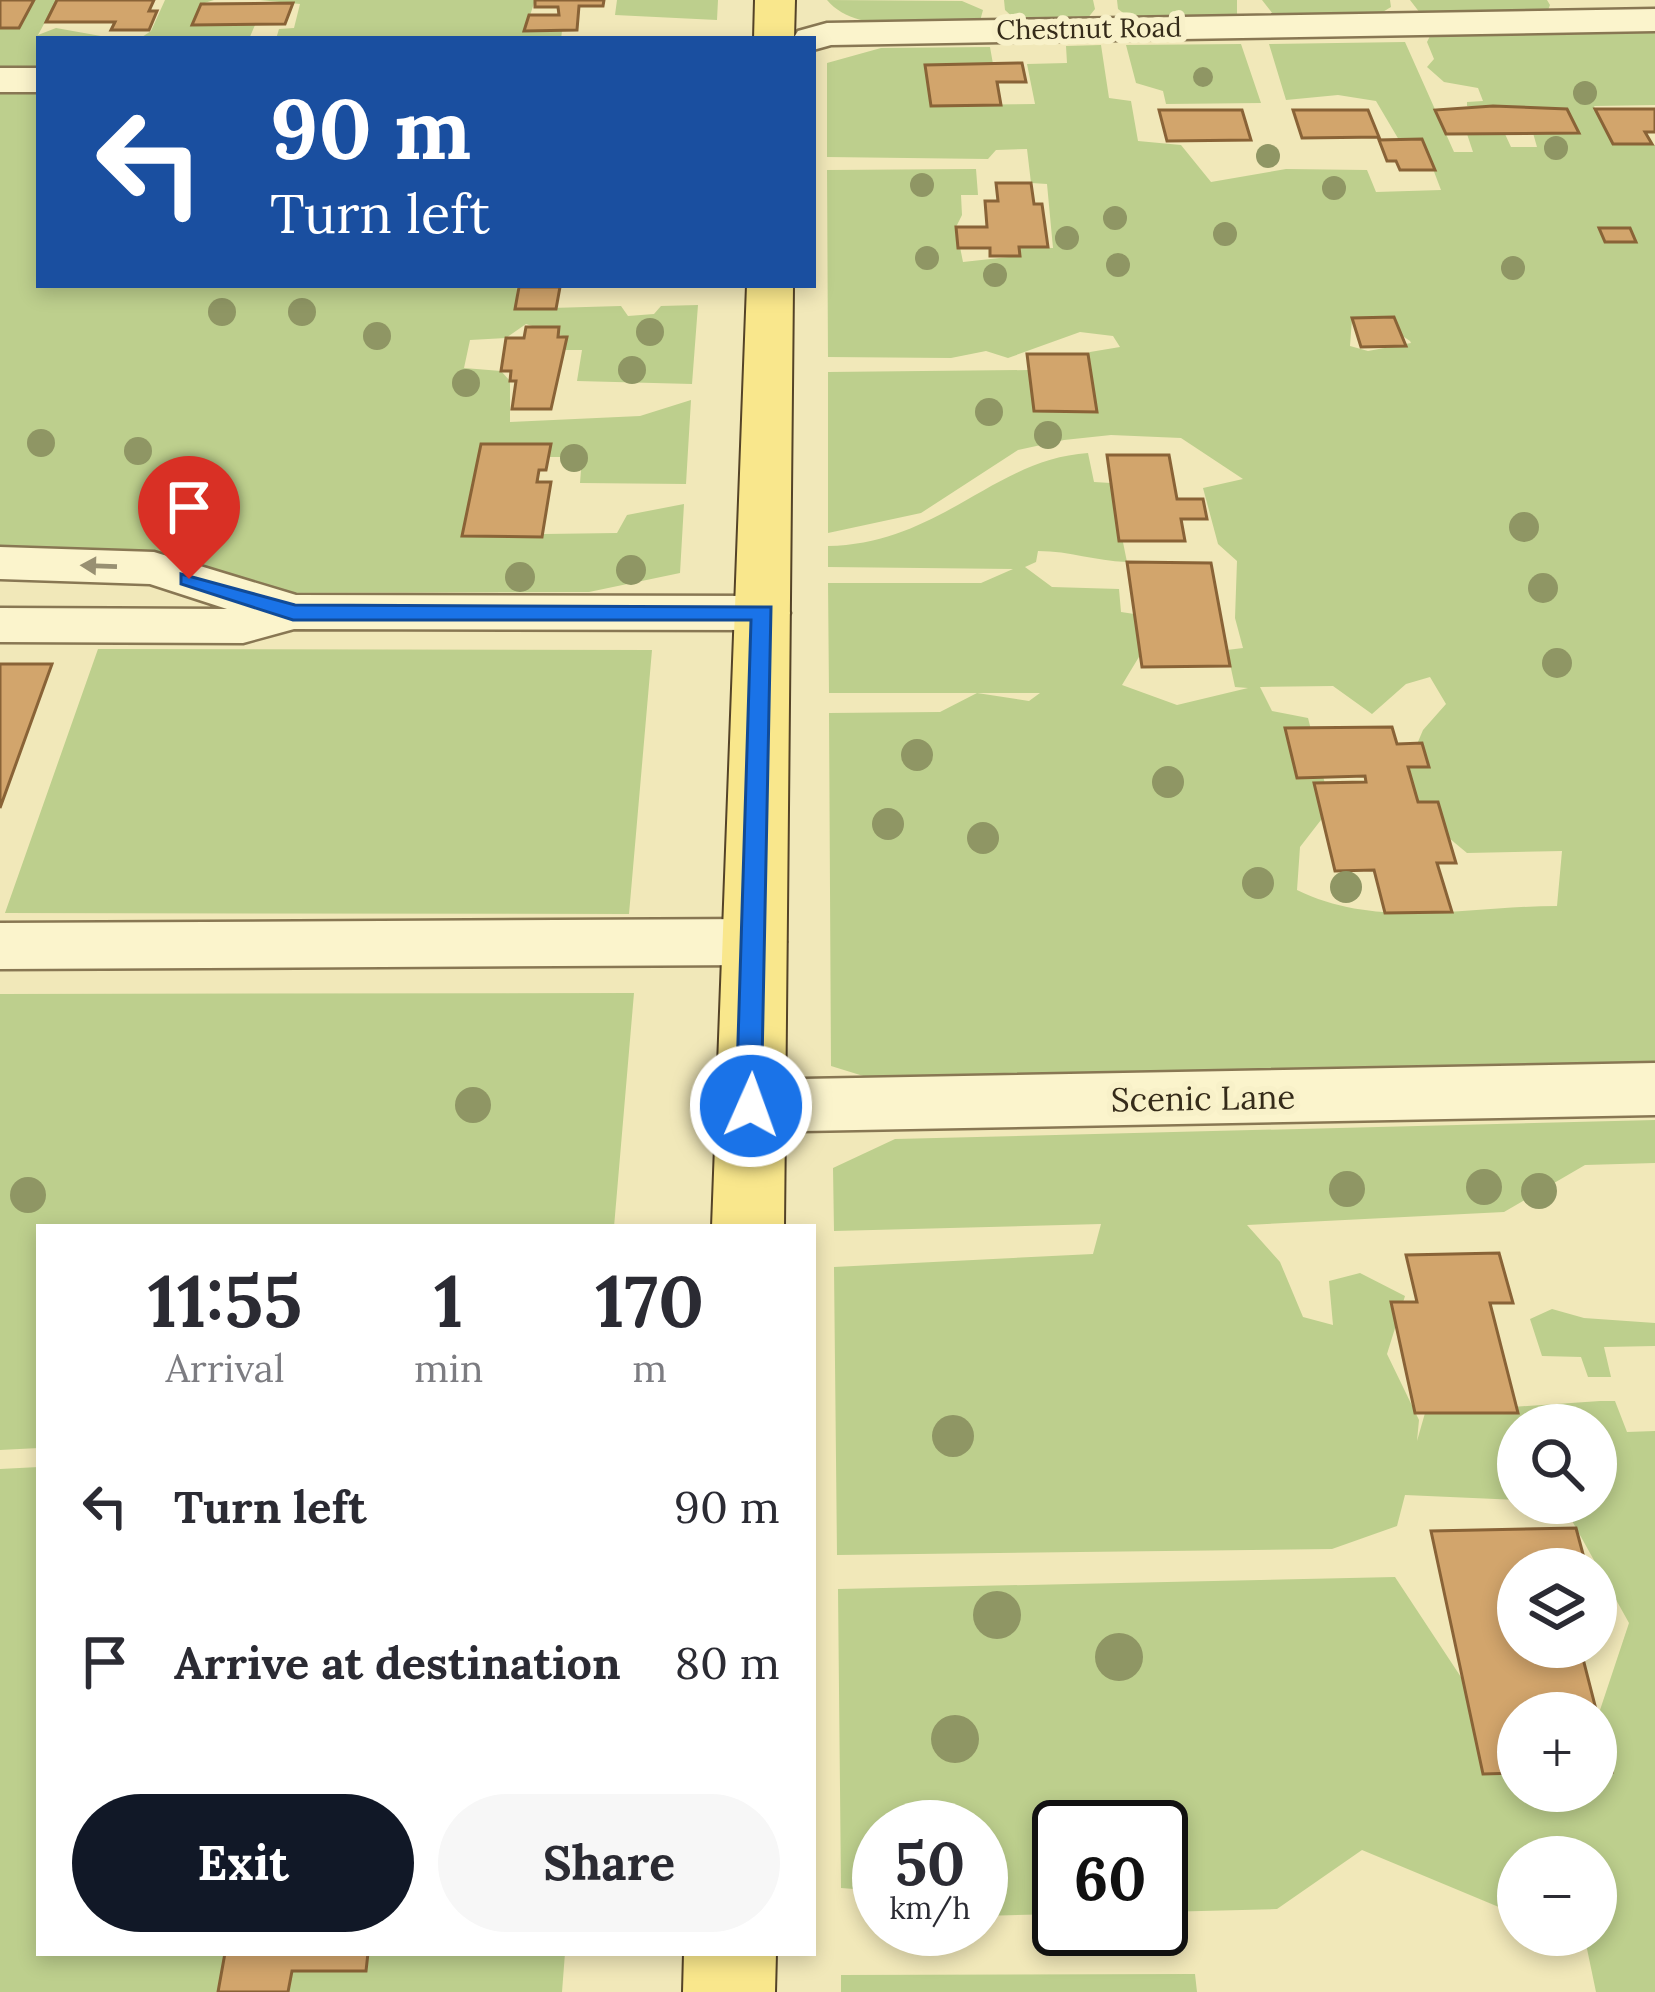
<!DOCTYPE html>
<html lang="en">
<head>
<meta charset="utf-8">
<style>
	:root { --surface:#fff; --page:#f7f7f7; --text:#2b2b33; --muted:#7c7c81; --accent:#111827 }
	body { margin:0; font-family:Lora,serif; background:var(--page); color:var(--text); height:100vh; display:flex; flex-direction:column; font-size:45px; white-space:nowrap }
	* { box-sizing:border-box; margin:0 }
	p { font-size:39px; color:var(--muted) }
	.icon { flex:none; width:66px; height:66px; fill:none; stroke:currentColor; stroke-width:2; stroke-linecap:round; stroke-linejoin:round }
	.map { position:relative; flex:1; overflow:hidden }
	.panel { position:absolute; left:36px; top:1224px; width:780px; height:732px; display:flex; flex-direction:column; background:var(--surface); border-radius:0px; box-shadow:0 6px 18px #0003 }
	.panel>* { flex:none }
	.hud { position:absolute; left:36px; top:36px; width:780px; height:252px; border-radius:0px; box-shadow:0 6px 18px #0003; background:#1a4fa0; color:#fff; overflow:hidden }
	.tools { position:absolute; left:1497px; top:1404px; display:grid; gap:24px }
	.tools a { display:grid; place-items:center; width:120px; height:120px; border-radius:50%; background:var(--surface); box-shadow:0 6px 18px #0003; font-size:60px }
	.speed { position:absolute; left:852px; top:1800px; display:flex; gap:24px; font-size:60px; font-weight:700; text-align:center }
	.speed>* { display:grid; place-content:center; width:156px; height:156px; border-radius:50%; background:var(--surface); box-shadow:0 6px 18px #0003; line-height:1 }
	.speed small { font-size:30px; font-weight:400 }
	.speed .limit { border:6px solid #111; border-radius:18px; background:#fff; color:#111 }
	.pin { position:absolute; display:grid; place-items:center; width:102px; height:102px; color:#fff; margin:-123px -51px; border-radius:50% 50% 50% 0; rotate:-45deg; box-shadow:0 0 12px #0007 }
	.pin .icon { rotate:45deg }
	.me { position:absolute; width:132px; margin:-66px; rotate:2deg; stroke-linejoin:round; filter:drop-shadow(0 0 9px #0008) }
	.turn { display:flex; align-items:center; gap:42px; height:252px; padding:0 36px; font-size:54px }
	.turn .icon { width:156px; height:156px; stroke-width:2.5 }
	.turn b { display:block; font-size:84px; line-height:102px }
	.eta { display:flex; justify-content:space-evenly; align-items:center; height:204px; text-align:center }
	.eta b { font-size:72px; font-weight:700; line-height:84px }
	.action { display:flex; gap:24px; margin-top:auto; padding:24px 36px }
	.action a { flex:1; height:138px; border-radius:72px; background:var(--accent); color:#fff; font-size:48px; font-weight:700; line-height:138px; text-align:center }
	.action a+a { background:var(--page); color:var(--text) }
	ul { padding:0; list-style:none }
	li { display:flex; align-items:center; gap:36px; height:156px; padding:0 36px }
	li div { flex:1 }
	li b { display:block; font-size:45px }
	li em { font-style:normal }
	.map>svg:first-child { display:block }
	.green { fill:#bdcf8d; fill-rule:evenodd }
	.building { fill:#d2a56c; stroke:#896337; stroke-width:3 }
	.lines { fill:none; stroke-linecap:round; stroke-linejoin:round }
	.minor-casing { stroke:#887753; stroke-width:5 }
	.major-casing { stroke:#544328; stroke-width:4 }
	.minor { fill:#fbf4cc; fill-rule:evenodd }
	.major { fill:#f9e78c; fill-rule:evenodd }
	.tree { fill:#8f9664 }
	.oneway { fill:#989072 }
	.route { fill:#1a73e8; stroke:#114b97; stroke-width:3 }
	.labels { text-anchor:middle; stroke-width:12; stroke-linejoin:round; paint-order:stroke }
	.far-street-label { font-size:27px; fill:#352b19; stroke:#f8f1c9 }
	.street-label { font-size:33px; fill:#352b19; stroke:#f8f1c9 }
</style>
</head>
<body>
<div class="map">
<svg width="1655" height="1992" viewBox="0 0 1655 1992">
	<rect width="100%" height="100%" fill="#f1e8b9"/>
	<path class="green" d="M0,0h57l-19,35 18,-7 56,10 -73,1v246h478l-1,24 105,-3 7,10 26,-2 7,-8 37,-1 -6,79 -115,-3 5,-31h-17l1,-13 -40,-13 -20,14 -36,2 -6,28 37,3 9,10v41l130,-6 51,-16 -5,84 -106,-1 2,-26h-34l2,-13h-55l-3,27 -20,11 -10,53 155,-2 10,-18 57,-11 -4,69 -91,19 -321,1 -268,-39z
		M165,0h49l-13,4 -8,21h62l-6,14h-110l12,-8z
		M260,0h275l-10,31h37l-1,8h-285l3,-10 15,-1 6,-24z
		M617,0h101l-1,20 -102,-5z
		M827,0l135,1 21,9 -3,11c-44,0 -123,16 -153,-21z
		M1004,0h89l2,9 -8,10 -70,2 -12,-11z
		M1117,0h120v15l-107,3 -12,-9z
		M1262,0h128l1,7 -10,6 -108,1z
		M1410,0h137l3,5 -3,8h-127z
		M1655,30v75l-61,1 19,38 42,1v921l-769,17 -55,-17 -2,-353 111,-1 37,-19 52,8 11,-8h-211l-1,-110h153l32,-14 -185,-2v-21c112,-2 166,-87 260,-93l6,29 17,1 16,79c-33,-1 -56,-11 -89,-11l-2,11 -11,5 27,20 67,2 2,23 20,3 7,27 -26,43 55,20 71,-17 -13,-1 -8,-37 16,-2 -8,-30 2,-57 -19,-17 -15,-56 40,-9 -62,-41 -70,-3 -47,5 -46,10 -97,63 -93,20v-161l201,-2 5,41 49,1 -13,-42 20,-18 30,-5 -7,-11 -33,-4 -72,26 -22,-7 -35,7 -123,-1 -1,-187 149,-1 2,26h-17l1,20 -6,12 7,35 56,-6v-9l34,1 -6,-64 -16,-1 -4,-34 -31,1 -8,9 -161,-2v-94l54,-15 109,-1 3,17 -62,41 104,-1 -8,-40 40,-1 -1,-17 35,-1 8,53 22,3 7,40 43,4 30,37 75,-13 81,1 9,22 65,-2 -19,-50h-23l-23,-39 -38,-6 -52,5 -17,-56 136,-2 49,110h19l-6,-18h38l6,13h26l-4,-14 46,-1 -13,-23 -99,-3v-4l16,-1 -5,-13 -34,-6 -17,-15 7,-8 -7,-17 5,-10zM1374,317l36,24 1,2 -43,8 -18,-5 2,-27zM1430,677l16,27 -23,26 -27,64 71,59 95,-2 -5,55c-87,0 -178,24 -260,-16l3,-43 31,-40 -23,-89 -36,-7 -12,-24 73,-1 39,28 34,-30z
		M1241,44l20,59 -95,1 -3,-13 -27,-8 -10,-38z
		M98,649l554,1 -23,264 -624,-1z
		M634,993l-20,234h-575v221l-39,2v-456z
		M1655,1120v43l-70,2 -81,47 -257,13 33,37 23,55 30,8 -4,-44 31,-8 45,23 -18,58 32,66 -2,21 8,-28 175,-12h15l12,31 28,-1v561h-59l-10,-48 -22,-9h32v-78h-78v58l-156,-65 -85,59 -116,3v-85h-102v87l-78,2v-89h-102v64l-38,-3 -3,-299 557,-12 89,135 34,18v61h78v-69l33,-99 -63,-113 -33,-7h63v-78h-78v75l-113,-5 -8,31 -65,23 -495,6 -3,-288 259,-13 8,-30 -267,7 -1,-63 62,-29z
		M1552,1309l32,9 71,5v23l-51,1 7,30h-23l-7,-20 -39,-1 -12,-37z
		M39,1467v486h526l-3,39h-562v-523z
		M1195,1974l2,18h-356v-17z"/>
	<path class="building" d="M0,0h34l-15,28h-19z
		M57,0h97l-5,11h8l-8,19h-38l4,-8h-69z
		M535,0h69l-1,6h-24l-2,24 -53,1 5,-16h30l-1,-8h-23z
		M293,3l-8,21 -93,1 9,-21z
		M1022,63l4,19h-29l4,23 -70,1 -6,-41z
		M1493,106l74,3 12,24 -133,1 -11,-24z
		M1595,109h60v23h-10l7,12h-39z
		M1159,110h83l9,30 -84,1z
		M1293,110h75l11,27 -77,1z
		M1422,139l13,31h-35l-4,-9h-9l-8,-21z
		M996,183h35l3,21h8l6,43h-29l1,9h-30v-8h-32l-2,-21h31l-2,-26h13z
		M1599,228h31l6,14h-31z
		M519,287h41l-4,22h-41z
		M1394,317l12,29 -45,1 -9,-29z
		M526,327h33l-1,10h9l-16,72h-39l4,-28h-6l1,-10h-10l5,-33h18z
		M1027,354h61l9,58 -63,-1z
		M481,444h70l-5,26h-7l-2,12h14l-9,55 -80,-1z
		M1107,455h62l8,44h26l4,20h-26l4,22h-66z
		M1127,562l84,1 19,103 -88,1z
		M0,664h52l-52,144z
		M1392,727l5,17 25,-1 7,24h-21l10,35h20l18,61h-19l15,49 -67,1 -11,-43 -39,1 -21,-88 52,-1 -1,-6 -68,2 -12,-50z
		M1499,1253l14,50h-23l28,110h-103l-24,-111h26l-11,-47z
		M1576,1528l11,41h-69v78h62l32,125h-16v-59h-78v60l-35,1 -52,-243z
		M225,1953h143l-2,18h-74l-4,21h-70z"/>
	<g class="lines">
		<g class="minor-casing">
			<path id="minor" d="M1655,9v22l-824,14 -18,5v-11h-20l5,-8 29,-8z
				M0,68h39v24h-39z
				M0,547l154,5 142,43 467,1 19,5 8,12 -8,12 -19,5 -469,-1 -51,14 -243,-1v-34l227,1 -77,-25 -150,-5z
				M755,919l22,7 9,16 -9,16 -22,7 -755,4v-46z
				M1655,1063v52l-904,17 -23,-8 -10,-18 10,-18 23,-8z"/>
		</g>
		<g class="major-casing">
			<path id="major" d="M755,0h40l-1,39h-40z
				M747,285h46l-9,942h-72z
				M684,1953h92l-1,39h-92z"/>
		</g>
		<use href="#minor" class="minor"/>
		<use href="#major" class="major"/>
	</g>
	<g class="tree">
		<circle cx="1203" cy="77" r="10"/>
		<circle cx="1585" cy="93" r="12"/>
		<circle cx="1556" cy="148" r="12"/>
		<circle cx="1268" cy="156" r="12"/>
		<circle cx="922" cy="185" r="12"/>
		<circle cx="1334" cy="188" r="12"/>
		<circle cx="1115" cy="218" r="12"/>
		<circle cx="1225" cy="234" r="12"/>
		<circle cx="1067" cy="238" r="12"/>
		<circle cx="927" cy="258" r="12"/>
		<circle cx="1118" cy="265" r="12"/>
		<circle cx="1513" cy="268" r="12"/>
		<circle cx="995" cy="275" r="12"/>
		<circle cx="222" cy="312" r="14"/>
		<circle cx="302" cy="312" r="14"/>
		<circle cx="650" cy="332" r="14"/>
		<circle cx="377" cy="336" r="14"/>
		<circle cx="632" cy="370" r="14"/>
		<circle cx="466" cy="383" r="14"/>
		<circle cx="989" cy="412" r="14"/>
		<circle cx="1048" cy="435" r="14"/>
		<circle cx="41" cy="443" r="14"/>
		<circle cx="138" cy="451" r="14"/>
		<circle cx="574" cy="458" r="14"/>
		<circle cx="1524" cy="527" r="15"/>
		<circle cx="631" cy="570" r="15"/>
		<circle cx="520" cy="577" r="15"/>
		<circle cx="1543" cy="588" r="15"/>
		<circle cx="1557" cy="663" r="15"/>
		<circle cx="917" cy="755" r="16"/>
		<circle cx="1168" cy="782" r="16"/>
		<circle cx="888" cy="824" r="16"/>
		<circle cx="983" cy="838" r="16"/>
		<circle cx="1258" cy="883" r="16"/>
		<circle cx="1346" cy="887" r="16"/>
		<circle cx="473" cy="1105" r="18"/>
		<circle cx="1484" cy="1187" r="18"/>
		<circle cx="1347" cy="1189" r="18"/>
		<circle cx="1539" cy="1191" r="18"/>
		<circle cx="28" cy="1195" r="18"/>
		<circle cx="953" cy="1436" r="21"/>
		<circle cx="997" cy="1615" r="24"/>
		<circle cx="1119" cy="1657" r="24"/>
		<circle cx="955" cy="1739" r="24"/>
	</g>
	<defs><path id="oneway-solid" d="M-6-.8H1V-3.2L6.5 0L1 3.2V.8H-6Z" transform="scale(3)"/></defs>
	<use class="oneway" href="#oneway-solid" transform="translate(99 566) rotate(-178)"/>
	<path class="route" d="M181,574l114,31 476,2 -10,507 -10,3 -15,-11 15,-486h-458l-112,-36z"/>
	<g class="labels">
		<g class="far-street-label">
			<text transform="translate(1089 29) rotate(-1)" y="9">Chestnut Road</text>
		</g>
		<g class="street-label">
			<text transform="translate(1203 1098) rotate(-1)" y="12">Scenic Lane</text>
		</g>
	</g>
</svg>
<div class="tools">
<a><svg class="icon" aria-label="search" viewBox="0 0 24 24"><circle cx="10" cy="10" r="6"/><path d="M15 15l6 6"/></svg></a>
<a><svg class="icon" aria-label="layers" viewBox="0 0 24 24"><path d="M12 4l9 5-9 5-9-5zM3 14l9 5 9-5"/></svg></a>
<a>+</a>
<a>−</a>
</div>
<div class="speed"><div>50<small>km/h</small></div><div class="limit">60</div></div>
<div class="pin" style="left:189px;top:579px;background:#d93025"><svg class="icon" aria-label="arrive" viewBox="0 0 24 24"><path d="M6 21V4h12l-3 4 3 4H6"/></svg></div>
<svg class="me" style="left:751px;top:1106px" viewBox="-20 -20 40 40"><circle r="17" fill="#1a73e8" stroke="#fff" stroke-width="3"/><path d="M0-11L8 9 0 5-8 9z" fill="#fff"/></svg>
<div class="hud">
<div class="turn"><svg class="icon" aria-label="left" viewBox="0 0 24 24"><path d="M17 20v-9H6M10 6l-5 5 5 5"/></svg><div><b>90 m</b>Turn left</div></div>
</div>
<section class="panel">
<div class="eta">
<div><b>11:55</b><p>Arrival</p></div>
<div><b>1</b><p>min</p></div>
<div><b>170</b><p>m</p></div>
</div>
<ul>
<li><svg class="icon" aria-label="left" viewBox="0 0 24 24"><path d="M17 20v-9H6M10 6l-5 5 5 5"/></svg><div><b>Turn left</b></div><em>90 m</em></li>
<li><svg class="icon" aria-label="arrive" viewBox="0 0 24 24"><path d="M6 21V4h12l-3 4 3 4H6"/></svg><div><b>Arrive at destination</b></div><em>80 m</em></li>
</ul>
<div class="action"><a>Exit</a><a>Share</a></div>
</section>
</div>
</body>
</html>
